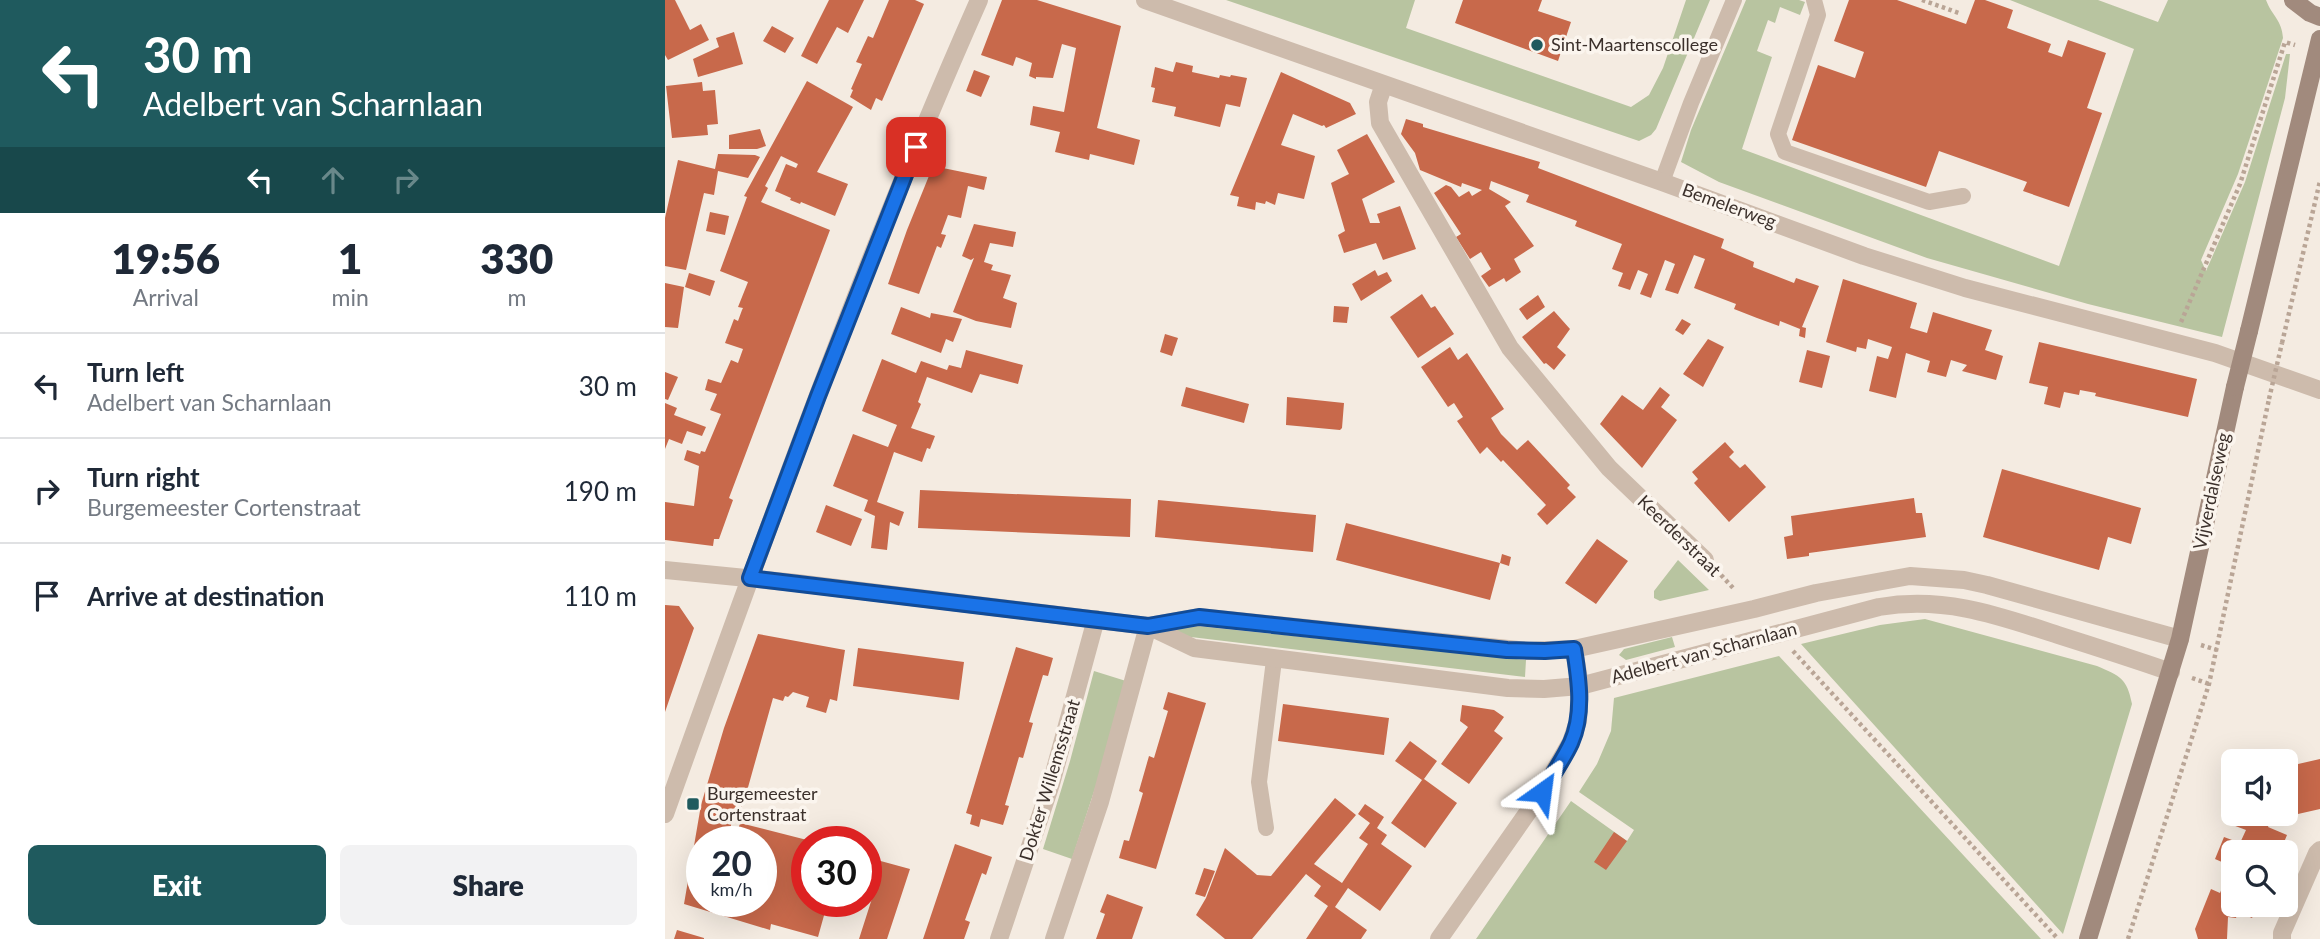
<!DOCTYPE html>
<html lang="en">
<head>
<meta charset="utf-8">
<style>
	:root { --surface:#fff; --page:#f2f2f3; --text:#1f2937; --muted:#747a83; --line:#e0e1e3; --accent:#1f5a5e }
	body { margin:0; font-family:Lato,sans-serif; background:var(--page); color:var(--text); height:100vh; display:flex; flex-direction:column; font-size:26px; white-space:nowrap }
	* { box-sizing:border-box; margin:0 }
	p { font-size:23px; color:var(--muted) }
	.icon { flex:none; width:38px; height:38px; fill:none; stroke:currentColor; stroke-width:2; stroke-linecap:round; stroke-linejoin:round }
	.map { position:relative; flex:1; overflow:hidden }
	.panel { display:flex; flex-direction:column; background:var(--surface); width:665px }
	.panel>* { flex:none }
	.guide { background:#1f5a5e; color:#fff; overflow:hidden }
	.fabs { position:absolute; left:1556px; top:749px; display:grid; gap:14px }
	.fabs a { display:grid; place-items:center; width:77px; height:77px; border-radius:10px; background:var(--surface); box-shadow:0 7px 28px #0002; font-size:35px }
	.speed { position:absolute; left:21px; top:826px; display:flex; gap:14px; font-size:35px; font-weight:700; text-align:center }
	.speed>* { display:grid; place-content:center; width:91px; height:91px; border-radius:50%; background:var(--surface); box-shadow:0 7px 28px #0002; line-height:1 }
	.speed small { font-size:18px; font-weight:400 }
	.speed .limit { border:10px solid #d22; background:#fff; color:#111 }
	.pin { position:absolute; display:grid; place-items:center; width:60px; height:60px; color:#fff; margin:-30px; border-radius:14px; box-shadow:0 4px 10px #0006 }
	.me { position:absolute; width:77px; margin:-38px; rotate:31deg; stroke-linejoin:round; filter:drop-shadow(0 0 5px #0008) }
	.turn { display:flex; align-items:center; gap:24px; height:147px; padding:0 28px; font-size:32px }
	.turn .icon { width:91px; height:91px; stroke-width:2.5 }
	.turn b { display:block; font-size:49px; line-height:60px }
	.lanes { display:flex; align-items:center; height:66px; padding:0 28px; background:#0003; justify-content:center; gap:35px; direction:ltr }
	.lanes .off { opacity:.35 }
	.eta { display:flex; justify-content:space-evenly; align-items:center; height:119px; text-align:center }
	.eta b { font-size:42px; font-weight:800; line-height:49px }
	.action { display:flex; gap:14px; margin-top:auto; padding:14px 28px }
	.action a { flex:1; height:80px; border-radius:10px; background:var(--accent); color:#fff; font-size:28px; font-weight:800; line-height:80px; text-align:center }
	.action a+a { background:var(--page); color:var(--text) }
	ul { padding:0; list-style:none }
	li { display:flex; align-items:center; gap:21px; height:105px; padding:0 28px; border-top:2px solid var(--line) }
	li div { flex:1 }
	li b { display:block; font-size:26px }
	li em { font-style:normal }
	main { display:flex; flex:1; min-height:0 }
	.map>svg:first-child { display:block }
	.green { fill:#b8c4a0 }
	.building { fill:#c8694b }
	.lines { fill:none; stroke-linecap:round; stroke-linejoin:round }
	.path { stroke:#b9a596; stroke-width:4.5; stroke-dasharray:3.5 3.5; stroke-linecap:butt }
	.service { stroke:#cdbbac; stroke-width:16 }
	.minor { stroke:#cdbbac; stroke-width:18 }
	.tertiary { stroke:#cdbbac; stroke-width:18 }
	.secondary { stroke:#a18a7d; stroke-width:18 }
	.path-bridge { stroke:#b9a596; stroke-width:4.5; stroke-dasharray:3.5 3.5; stroke-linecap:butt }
	.secondary-bridge { stroke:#a18a7d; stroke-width:18 }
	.route-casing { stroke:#114b97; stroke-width:18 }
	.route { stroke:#1a73e8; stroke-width:12 }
	.poi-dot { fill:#1f5a5e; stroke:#fbf5ee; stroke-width:2.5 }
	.labels { text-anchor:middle; stroke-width:7; stroke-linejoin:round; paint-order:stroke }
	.poi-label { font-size:18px; fill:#3b302b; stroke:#fbf5ee; text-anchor:start }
	.street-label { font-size:18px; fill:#3b302b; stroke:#fbf5ee }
</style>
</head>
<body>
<main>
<section class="panel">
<div class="guide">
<div class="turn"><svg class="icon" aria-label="left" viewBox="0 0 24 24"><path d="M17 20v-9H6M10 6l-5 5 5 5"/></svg><div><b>30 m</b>Adelbert van Scharnlaan</div></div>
<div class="lanes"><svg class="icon" aria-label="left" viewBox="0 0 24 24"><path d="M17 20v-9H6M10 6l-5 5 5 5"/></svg><svg class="icon off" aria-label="ahead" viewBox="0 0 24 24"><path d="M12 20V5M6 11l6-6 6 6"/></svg><svg class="icon off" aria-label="right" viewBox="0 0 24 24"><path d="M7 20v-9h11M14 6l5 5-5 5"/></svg></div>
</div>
<div class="eta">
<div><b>19:56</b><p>Arrival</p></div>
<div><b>1</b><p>min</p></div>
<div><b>330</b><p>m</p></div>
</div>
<ul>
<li><svg class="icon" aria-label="left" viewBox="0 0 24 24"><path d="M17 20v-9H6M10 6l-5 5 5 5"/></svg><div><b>Turn left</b><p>Adelbert van Scharnlaan</p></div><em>30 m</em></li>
<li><svg class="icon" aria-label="right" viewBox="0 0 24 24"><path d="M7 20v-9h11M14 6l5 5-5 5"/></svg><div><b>Turn right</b><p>Burgemeester Cortenstraat</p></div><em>190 m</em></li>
<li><svg class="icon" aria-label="arrive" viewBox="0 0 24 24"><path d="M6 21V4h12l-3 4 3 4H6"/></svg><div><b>Arrive at destination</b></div><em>110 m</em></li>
</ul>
<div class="action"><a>Exit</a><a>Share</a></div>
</section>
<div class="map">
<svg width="1655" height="939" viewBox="0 0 1655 939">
	<rect width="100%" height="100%" fill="#f4ebe1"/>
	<path class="green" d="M561,0h189l-9,28 225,79 18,-12 14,-27 23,-68h24l-54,129 -5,6 -12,6z
		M1081,0h53l6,2 -5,13 -20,-8 -5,16 -7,-3 -11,31 15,6 -30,92 317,117 75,-217 -124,-49h88l60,22 10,-22h98c6,16 16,20 17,38l-45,136 -37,86 5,11 39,-89 41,-128h4l-5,44 -63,239 -134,-33 -161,-46 -208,-76 -38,-20 10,-32z
		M1013,560l31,30 -49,11 -6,-3v-7z
		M1260,619l172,47c23,10 30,12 35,38l-69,230 -262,-290 79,-19z
		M503,623l358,37 -1,17 -359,-43z
		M1007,637l3,10 -49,13 -7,-5 5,-6z
		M1114,656l262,283h-565l95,-138 56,40 7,-11 -55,-38 18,-28 14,-33 3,-33z
		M429,671l32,10 -25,89 -29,89 -29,-10 27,-88z"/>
	<path class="building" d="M0,0h10l15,30 11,-6 8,16 -41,20 -3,-5z
		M164,0h35l-16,33 -11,-6 -20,37 -16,-8z
		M224,0h26l9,4 -42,97 -6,-3 -5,12 -21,-13 3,-7 -2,-1 11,-25 -6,-2 12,-26 5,2z
		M337,0h35l84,26 -24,102 43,12 -6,25 -44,-11 -1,6 -34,-8 5,-20 -30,-7 3,-19 31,6 12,-64 -14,-4 -9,34 -17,-1v2l-7,-3 3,-13 -13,-5 -3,-1 -3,9 -32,-11z
		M798,0h79l-4,11 33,11 -13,39 -103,-38z
		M1184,0h48l69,24 9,-24h10l28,10 -6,18 44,16 -3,8 14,5 6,-17 38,13 -19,55 15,5 -33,94 -46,-16 4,-9 -88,-31 -13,36 -134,-47 26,-75 37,13 9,-26 -30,-11z
		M107,26l22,12 -9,15 -22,-12z
		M69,32l9,32 -45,13 -5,-18 26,-12 -3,-9z
		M511,62l17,4 -1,6 27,6 1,-3 10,2 1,-2 16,3 -7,29 -14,-3 -6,23 -46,-11 2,-9 -24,-5 3,-14 -4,-1 4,-20 18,5z
		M309,70l16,6 -9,21 -15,-6z
		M616,72l69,31 6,11 -30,14 -2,-3 -2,1 -29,-12 -12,31 34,11 -11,43 -26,-6 -3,12 -9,-4 -1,3 -9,-2 -1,8 -18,-4 2,-9 -9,-2z
		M142,81l46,26 -36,65 31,12 -13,32 -34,-14 -1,2 -10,-4 1,-2 -16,-7 11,-27 10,4 2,-4 -17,-8 -16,30 3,2 -7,14 69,28 -101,268 4,2 -14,39h-5l-1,7 -48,-6v-38l29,4 5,-40 -15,-6 3,-10 13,4 1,-3 4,1 16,-38 -11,-4 7,-16 -12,-4 3,-11 13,4 10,-23 7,3 5,-14 -18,-6 9,-24 4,2 4,-11 1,-2 -5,-1 10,-25 -28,-11 27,-74 -3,-1z
		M37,82l1,9 12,-1 3,34 -11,1 1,10 -36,3 -6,-52z
		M741,119l17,5v3l117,35 -2,6 186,71 -3,9 33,14 -1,5 41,16 2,-5 23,8 -17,41 4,1 -1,10 -6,-2 1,-7 -20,-8 -1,5 -22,-8 -23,-9 2,-5 -42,-16 11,-29 -11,-4 -16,39 -13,-4 10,-26 -10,-4 -14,38 -11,-4 8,-20 -10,-4 -8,20 -12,-4 5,-13 -11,-4 10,-25 -47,-18 2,-5 -51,-19 3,-7 -38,-14 -2,8 22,13 -6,4 29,40 -20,13 7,13 -15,10 -2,-4 -15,9 -8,-11 10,-7 -10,-17 -11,7 -14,-22 5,-3 -27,-41 12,-8 5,2 8,10 10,-6 3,5 10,-6 -20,-7 -1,4 -41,-17 -5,-17 -14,-19z
		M95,129l6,17 -9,3h-28v-14z
		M702,134l28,48 -33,17 8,24h10l-3,-9 23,-8 16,43 -33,11 -7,-17 -32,10 -6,-18 7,-4 -14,-48 18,-9 -12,-24z
		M53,154l37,1 5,2 -12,21 -30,-7 -4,24 -10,-2 -18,77 -21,-4v-48l13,-58 37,9z
		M268,166l54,11 -3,13 -16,-4 -7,32 -13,-3 -7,19 5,1 -5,13 -4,-2 -18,48 -31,-10 19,-54z
		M45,212l19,4 -4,19 -19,-4z
		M309,224l42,8 -3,15 -23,-4 -6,19 9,3 -2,5 20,5 -8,23 14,5 -6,25 -35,-7 -23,-9 21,-54 -3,2 -9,-4z
		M710,270l3,6 9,-4 5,9 -31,20 -9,-17z
		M24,273l26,8 -5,15 -25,-9z
		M1178,279l74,24 -7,25 17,5 6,-21 59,18 -7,20 18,6 -7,24 -34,-9 5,-6 -16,-5 -5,17 -19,-5 3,-11 -24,-8 -10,45 -27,-7 8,-35 11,3 4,-12 -24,-8 -2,10 -9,-2 -1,5 -30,-10z
		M0,283l19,4 -6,41 -13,-1z
		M757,294l9,14 4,-2 19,28 -36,24 -28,-41z
		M873,295l7,12 -18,13 -8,-11z
		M669,306l15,1 -2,16 -14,-1z
		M236,307l29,11 1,-5 31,6 -9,23 -7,-3 -5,14 -50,-19z
		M889,311l16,18 -13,18 9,8 -12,15 -8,-7 -2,1 -22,-27z
		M1017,319l9,5 -8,11 -8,-5z
		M500,334l13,4 -6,18 -12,-4z
		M1043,339l16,8 -21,40 -20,-13z
		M1374,342l158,37 -9,38 -93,-21 1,-3 -16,-3 -1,5 -15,-3 -4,16 -16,-4 4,-17 -19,-4z
		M785,347l8,13 9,-7 37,56 -13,9 10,16 16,16 11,-10 42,45 -3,3 9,9 -29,28 -10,-11 9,-9 -43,-45 -2,2 -14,-15 -7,7 -23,-33 6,-4 -9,-14 -6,4 -27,-40z
		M301,350l57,15 -5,19 -38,-10 -8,19 -45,-16 -9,25 3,2 -10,24 24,8 -5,13 -3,-1 -5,14 -28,-10 -17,50 27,10 -5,14 -9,-4 -3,28 -16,-2 4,-32 -11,-5 4,-11 -35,-14 20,-52 35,13 9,-22 -35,-14 20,-52 34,14 5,-12 26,9 2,-5 12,3z
		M1142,350l23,6 -8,32 -23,-6z
		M0,372l13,5 -10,23 -3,-1z
		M521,387l63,17 -5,19 -63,-17z
		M995,387l10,8 -9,12 16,13 -35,48 -42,-44 22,-29 21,15z
		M622,397l57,6 -2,25 -2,2 -54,-5z
		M0,403l12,5 -3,7 32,12 -4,9 -15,-5 -5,13 -13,-5 -4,10z
		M1060,442l9,10 -5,5 11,11 5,-4 21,23 -37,35 -35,-39 4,-4 -6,-7z
		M1337,469l139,39 -10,36 -23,-7 -9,33 -116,-33z
		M255,490l211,9 -1,38 -212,-9z
		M1249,498l2,15h6l4,24 -117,16v3l-22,3 -3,-22 9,-2 -2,-19z
		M493,500l158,15 -3,37 -158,-15z
		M161,505l36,14 -11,27 -35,-14z
		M681,523l154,40 -10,37 -154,-40z
		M932,539l31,22 -32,43 -31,-21z
		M837,554l9,3 -2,9 -9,-3z
		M0,605l14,1 15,22 -29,84z
		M93,634l87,16 -8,51 -7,-2 -4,14 -20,-6 3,-10 -16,-5 -5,5 -3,-1 -2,5 -10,-3 -26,93 -9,25 -5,-2 -5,28h-26v59h59v-59h-26l5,-19 67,17v61h21l-10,36 -47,-13 -1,6 -86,-26 17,-99 23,-77z
		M351,647l37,11 -5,18 -5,-1 -14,47 4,1 -10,35 -4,-1 -14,48 4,1 -6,19 -22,-6 -2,8 -9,-3 2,-9 -6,-2z
		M193,648l106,14 -5,38 -106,-14z
		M503,692l38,11 -50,166 -37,-11 5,-18 5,1 14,-48 -4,-2 10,-35 5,2 14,-47 -5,-2z
		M618,704l106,14 -5,37 -106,-14z
		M797,705l32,5 10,7 -10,14 9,7 -34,46 -28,-20 27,-37 -8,-6z
		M745,741l27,20 -13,18 33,24 -32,45 -34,-25 31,-43 -27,-19z
		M1655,759v50l-22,5 -3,-15 -7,2 -3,-5v-29z
		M670,798l21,17 -42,49 28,19 26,-39 -9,-6 11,-15 -12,-9 7,-10 19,13 -7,11 10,7 -6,9 31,22 -32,45 -32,-23 -13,19 32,23 -6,9h-55l22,-33 -14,-10 7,-10 -15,-12 -54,65h-27l-29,-24 10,-17 19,-50 32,27 14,1z
		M1569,814h39l-5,13 19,8 -7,17h-47v53h25l-6,13 -14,-6 -2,6 -8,-1 -1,22h-29l-3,-10 16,-40 9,4 11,-27 -16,-7 9,-22 16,6 6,-13 -16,-6z
		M949,832l13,9 -21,29 -12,-8z
		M290,844l37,13 -6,18 -4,-2 -17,47 5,2 -6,17h-41z
		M201,857l44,12 -23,70h-28l17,-53 -10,-3z
		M539,868l11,3 -10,26 -10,-3z
		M442,894l36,13 -11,32h-36l9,-25 -5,-2z
		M12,930l27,8v1h-30z"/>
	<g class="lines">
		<path class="path" d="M1257,0l37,13
			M1516,322l59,-138 45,-142 10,3
			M1617,343l38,-162
			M1056,575l13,14
			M1536,645l16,5
			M1128,651l265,288
			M1527,678l17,6
			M1463,939l81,-255 60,-285"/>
		<path class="service" d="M1149,0l4,15 -40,119 7,18 144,50 34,-6
			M997,182l29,-79 43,-103
			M601,828l-7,-46 15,-122"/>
		<path class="minor" d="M480,0l517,182 202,74 101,32 250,65 105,37
			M719,84l-6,18 2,21 130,225 99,120 96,92
			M0,814c98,-273 196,-548 314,-814
			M334,939l52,-155 45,-165
			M389,939l46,-137 48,-176
			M774,939l103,-147 29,-50 7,-21 2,-35 -6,-37
			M1617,939v-6l35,-80 3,-3"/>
		<path class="tertiary" d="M0,570l131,13 352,43 51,-9 329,34 46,-2 180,-40 62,-16 94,-17 54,4 23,5 193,54
			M483,626l46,22 314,40 36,1 36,-3 299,-79c65,-11 118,8 179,28 38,12 75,24 113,37"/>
		<path class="secondary" d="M1628,0l17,13 10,4
			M1584,331l71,-292
			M1423,939l92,-300 55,-252"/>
		<path class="path-bridge" d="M1604,399l13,-56"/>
		<path class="secondary-bridge" d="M1570,387l14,-56"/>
	</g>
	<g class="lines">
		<g class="route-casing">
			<path id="route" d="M251,147l-98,249 -68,182 398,48 51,-9 308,33 38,1 29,-2c5,31 10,65 -3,94 -8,17 -19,33 -29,49"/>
		</g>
		<use href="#route" class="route"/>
	</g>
	<g class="poi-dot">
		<circle cx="872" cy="45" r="7"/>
		<rect x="21" y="797" width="14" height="14" rx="3.5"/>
	</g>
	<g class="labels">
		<g class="poi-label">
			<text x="886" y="51">Sint-Maartenscollege</text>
			<text x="42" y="800">Burgemeester<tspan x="42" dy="21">Cortenstraat</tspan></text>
		</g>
		<g class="street-label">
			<text transform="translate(1064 206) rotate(20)" y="6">Bemelerweg</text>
			<text transform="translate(1547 491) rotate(-78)" y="6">Vijverdalseweg</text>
			<text transform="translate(1014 536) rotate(44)" y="6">Keerderstraat</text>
			<text transform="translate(1039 653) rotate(-15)" y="6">Adelbert van Scharnlaan</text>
			<text transform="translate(385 780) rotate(-73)" y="6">Dokter Willemsstraat</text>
		</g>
	</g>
</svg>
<div class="fabs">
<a><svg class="icon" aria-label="sound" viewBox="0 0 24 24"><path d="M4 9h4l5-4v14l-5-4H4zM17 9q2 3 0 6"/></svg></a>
<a><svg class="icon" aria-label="search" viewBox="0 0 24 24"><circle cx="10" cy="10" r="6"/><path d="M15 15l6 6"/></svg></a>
</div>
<div class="speed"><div>20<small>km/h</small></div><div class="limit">30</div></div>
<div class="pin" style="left:251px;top:147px;background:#d93025"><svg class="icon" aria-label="arrive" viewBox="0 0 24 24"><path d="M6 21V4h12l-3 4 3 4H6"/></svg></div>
<svg class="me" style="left:877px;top:792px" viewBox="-20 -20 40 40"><path d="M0-17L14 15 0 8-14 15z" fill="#1a73e8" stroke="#fff" stroke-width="4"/></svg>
</div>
</main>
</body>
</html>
